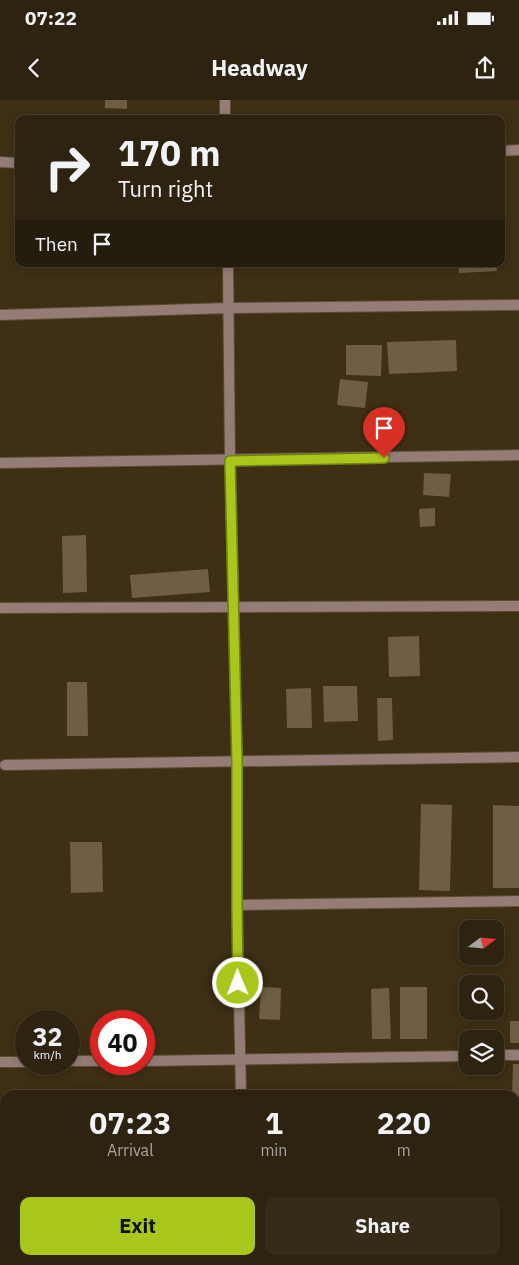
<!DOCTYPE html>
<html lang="en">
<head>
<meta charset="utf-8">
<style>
	:root { --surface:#2e2310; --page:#362b19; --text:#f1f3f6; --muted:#a7a49f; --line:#494030; --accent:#a9c71b }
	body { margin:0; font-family:"IBM Plex Sans",sans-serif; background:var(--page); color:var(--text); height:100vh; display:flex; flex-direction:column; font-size:19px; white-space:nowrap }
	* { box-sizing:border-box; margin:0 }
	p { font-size:16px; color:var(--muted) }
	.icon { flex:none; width:28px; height:28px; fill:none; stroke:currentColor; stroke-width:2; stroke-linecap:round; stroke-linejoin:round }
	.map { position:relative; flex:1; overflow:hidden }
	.details { position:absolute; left:0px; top:990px; width:520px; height:175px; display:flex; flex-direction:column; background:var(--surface); border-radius:15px 15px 0 0; box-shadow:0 2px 8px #0003,0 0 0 1px var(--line) }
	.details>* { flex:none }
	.guide { position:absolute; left:15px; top:15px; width:490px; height:152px; border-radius:10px; box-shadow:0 2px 8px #0003,0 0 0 1px var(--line); background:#2e2310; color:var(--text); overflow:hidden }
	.needle { width:32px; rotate:74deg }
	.controls { position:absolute; left:459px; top:820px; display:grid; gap:10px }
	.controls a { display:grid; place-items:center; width:45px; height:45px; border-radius:10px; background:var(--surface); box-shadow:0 2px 8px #0003,0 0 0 1px var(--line); font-size:25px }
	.speed { position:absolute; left:15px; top:910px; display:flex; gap:10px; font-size:25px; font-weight:700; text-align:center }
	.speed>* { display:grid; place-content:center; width:65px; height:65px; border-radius:50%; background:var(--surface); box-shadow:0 2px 8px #0003,0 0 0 1px var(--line); line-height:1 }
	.speed small { font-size:12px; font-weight:400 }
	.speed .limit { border:8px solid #d22; background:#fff; color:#111 }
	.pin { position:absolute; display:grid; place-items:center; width:42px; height:42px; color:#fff; margin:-51px -21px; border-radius:50% 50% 50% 0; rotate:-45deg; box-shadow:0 0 5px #0007 }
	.pin .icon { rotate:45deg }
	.me { position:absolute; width:55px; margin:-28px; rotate:359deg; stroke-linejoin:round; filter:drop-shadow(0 0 4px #0008) }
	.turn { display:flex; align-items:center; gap:18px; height:105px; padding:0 20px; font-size:22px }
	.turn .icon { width:65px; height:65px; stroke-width:2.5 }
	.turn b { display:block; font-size:35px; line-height:42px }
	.then { display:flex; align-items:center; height:48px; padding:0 20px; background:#0003; gap:10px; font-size:19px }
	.eta { display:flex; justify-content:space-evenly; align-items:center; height:85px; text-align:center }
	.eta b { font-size:30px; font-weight:700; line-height:35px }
	.primary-button { display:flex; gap:10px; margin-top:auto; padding:10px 20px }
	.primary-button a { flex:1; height:58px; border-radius:10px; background:var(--accent); color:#111; font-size:20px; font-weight:700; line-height:58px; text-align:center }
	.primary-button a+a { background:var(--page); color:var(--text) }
	.status { display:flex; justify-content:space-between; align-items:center; height:35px; padding:0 25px; background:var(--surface); direction:ltr }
	.status svg { height:14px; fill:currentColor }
	header { display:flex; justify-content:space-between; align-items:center; height:65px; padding:0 20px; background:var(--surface); font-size:22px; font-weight:700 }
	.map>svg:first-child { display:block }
	.building { fill:#6f5e43 }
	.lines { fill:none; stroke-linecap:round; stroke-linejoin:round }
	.minor-casing { stroke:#5c4d35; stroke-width:12 }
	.tertiary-casing { stroke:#5c4d35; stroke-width:12 }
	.minor { stroke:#957c76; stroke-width:10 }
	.tertiary { stroke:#957c76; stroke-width:10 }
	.route-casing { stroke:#6e8112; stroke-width:12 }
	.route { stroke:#a9c71b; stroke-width:9 }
</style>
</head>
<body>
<div class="status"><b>07:22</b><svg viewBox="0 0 49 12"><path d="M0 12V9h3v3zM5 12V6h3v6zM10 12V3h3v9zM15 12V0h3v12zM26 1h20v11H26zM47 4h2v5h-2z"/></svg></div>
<header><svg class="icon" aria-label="back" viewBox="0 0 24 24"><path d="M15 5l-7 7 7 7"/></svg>Headway<svg class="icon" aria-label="share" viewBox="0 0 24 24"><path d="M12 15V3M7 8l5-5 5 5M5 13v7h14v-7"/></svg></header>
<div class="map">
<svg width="519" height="1165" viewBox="0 0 519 1165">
	<rect width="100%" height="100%" fill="#3e2f15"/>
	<path class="building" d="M105,0h22v9l-22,-1z
		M458,164h38l1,7 -38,2z
		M456,240l1,31 -68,3 -2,-32z
		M346,245h36l-1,31 -35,-1z
		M340,279l28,3 -3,26 -28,-3z
		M424,373l27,1 -2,23 -26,-2z
		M435,408v18l-15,1 -1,-18z
		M86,435l1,57 -24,1 -1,-57z
		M208,469l2,23 -78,6 -2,-23z
		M419,536l1,40 -31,1 -1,-40z
		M67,582h20l1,54h-21z
		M323,586h34l1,35 -34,1z
		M311,588l1,40h-25l-1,-39z
		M377,598h15l1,42 -15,1z
		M421,704l31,1 -2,86 -31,-1z
		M493,705l26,1v82h-26z
		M70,742h32l1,50 -32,1z
		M261,887l20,1 -1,32 -21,-1z
		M400,887h27v52h-27z
		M389,888l2,51h-19l-1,-50z
		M510,921h9v22h-9z
		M513,964h6v63h-4v-32h-3z
		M327,993l13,1v1h-13z"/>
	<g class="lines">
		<g class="minor-casing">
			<path id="minor" d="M501,51l18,-1
				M0,62l19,1
				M0,215l229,-7 290,-3
				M0,363l519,-8
				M0,508l519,-2
				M5,665l514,-8
				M237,805l282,-4
				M495,955h24
				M69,961h32
				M144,961l324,-5
				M0,962h26
				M515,1106h4"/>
		</g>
		<g class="tertiary-casing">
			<path id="tertiary" d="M225,0v19
				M228,164l2,197 7,299v145l4,190
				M243,1160v5"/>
		</g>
		<use href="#minor" class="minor"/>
		<use href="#tertiary" class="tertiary"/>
	</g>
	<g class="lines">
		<g class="route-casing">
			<path id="route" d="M238,883l-1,-78v-145l-7,-299 154,-3"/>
		</g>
		<use href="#route" class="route"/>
	</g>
</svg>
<div class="controls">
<a><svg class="needle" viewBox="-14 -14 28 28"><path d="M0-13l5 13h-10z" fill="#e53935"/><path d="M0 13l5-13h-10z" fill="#a7a49f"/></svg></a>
<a><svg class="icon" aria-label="search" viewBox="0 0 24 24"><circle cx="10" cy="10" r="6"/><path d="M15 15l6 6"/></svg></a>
<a><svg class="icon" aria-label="layers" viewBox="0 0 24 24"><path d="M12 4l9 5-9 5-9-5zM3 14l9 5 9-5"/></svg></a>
</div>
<div class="speed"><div>32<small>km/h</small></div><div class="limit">40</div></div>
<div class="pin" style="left:384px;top:358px;background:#d93025"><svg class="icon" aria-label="arrive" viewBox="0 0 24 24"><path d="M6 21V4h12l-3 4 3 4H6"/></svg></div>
<svg class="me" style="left:238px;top:883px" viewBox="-20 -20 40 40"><circle r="17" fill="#a9c71b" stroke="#fff" stroke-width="3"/><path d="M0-11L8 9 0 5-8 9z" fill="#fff"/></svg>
<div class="guide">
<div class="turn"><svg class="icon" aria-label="right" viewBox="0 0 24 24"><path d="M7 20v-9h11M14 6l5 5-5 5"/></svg><div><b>170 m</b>Turn right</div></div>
<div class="then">Then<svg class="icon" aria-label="arrive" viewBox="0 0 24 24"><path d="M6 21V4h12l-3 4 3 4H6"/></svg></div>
</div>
<section class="details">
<div class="eta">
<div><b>07:23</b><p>Arrival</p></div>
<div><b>1</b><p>min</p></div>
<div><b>220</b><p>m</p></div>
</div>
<div class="primary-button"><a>Exit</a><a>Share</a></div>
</section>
</div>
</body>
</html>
